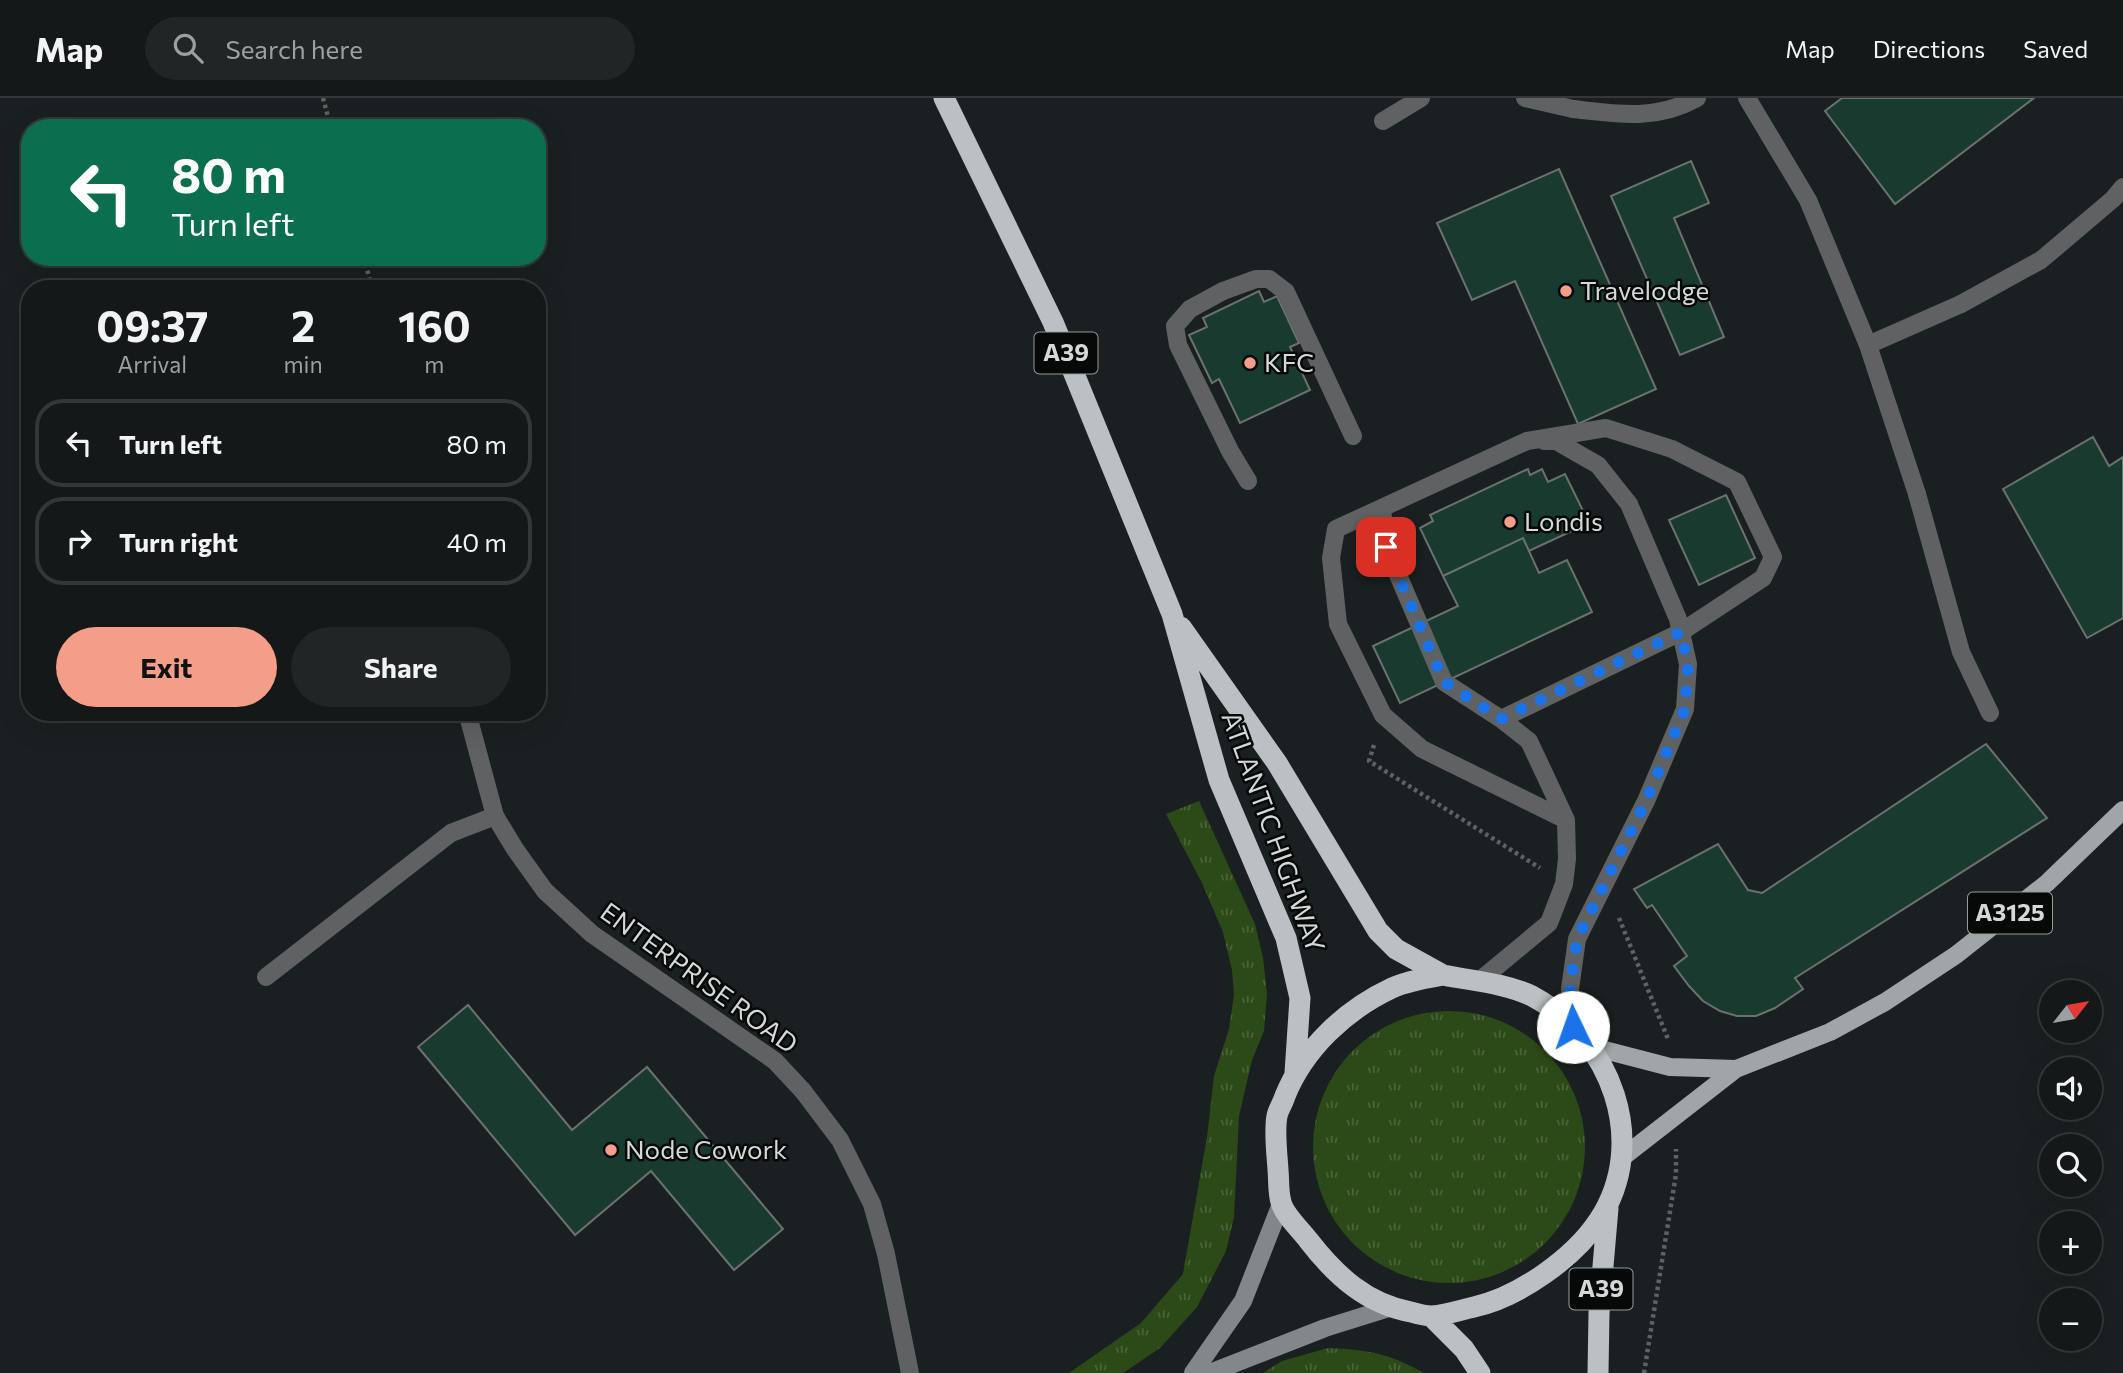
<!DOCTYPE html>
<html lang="en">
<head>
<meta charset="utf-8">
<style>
	:root { --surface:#141819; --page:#212526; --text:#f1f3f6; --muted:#9da0a2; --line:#333738; --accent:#f49e89 }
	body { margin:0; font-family:Commissioner,sans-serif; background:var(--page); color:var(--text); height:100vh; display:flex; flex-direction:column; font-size:26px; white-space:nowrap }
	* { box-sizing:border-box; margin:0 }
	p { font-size:23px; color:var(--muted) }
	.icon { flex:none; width:38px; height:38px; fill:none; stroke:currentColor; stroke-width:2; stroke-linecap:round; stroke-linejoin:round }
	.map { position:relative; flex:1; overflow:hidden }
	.details { position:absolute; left:21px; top:182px; width:525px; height:441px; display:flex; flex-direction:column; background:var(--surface); border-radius:28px; box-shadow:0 7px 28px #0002,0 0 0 2px var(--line) }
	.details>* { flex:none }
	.hud { position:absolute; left:21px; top:21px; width:525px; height:147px; border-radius:28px; box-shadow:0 7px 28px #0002,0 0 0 2px var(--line); background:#0b6e4f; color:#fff; overflow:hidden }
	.needle { width:46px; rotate:59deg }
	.fabs { position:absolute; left:2039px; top:882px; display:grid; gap:14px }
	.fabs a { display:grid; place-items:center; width:63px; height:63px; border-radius:50%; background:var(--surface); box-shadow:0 7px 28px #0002,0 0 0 2px var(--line); font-size:35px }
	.pin { position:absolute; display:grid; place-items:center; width:60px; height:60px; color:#fff; margin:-30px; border-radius:14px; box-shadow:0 4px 10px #0006 }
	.me { position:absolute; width:77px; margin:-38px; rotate:357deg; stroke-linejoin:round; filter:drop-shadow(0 0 5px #0008) }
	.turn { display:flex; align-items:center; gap:24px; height:147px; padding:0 35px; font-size:32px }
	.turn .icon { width:91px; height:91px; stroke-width:2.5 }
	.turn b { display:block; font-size:49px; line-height:60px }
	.eta { display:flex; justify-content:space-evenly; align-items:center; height:119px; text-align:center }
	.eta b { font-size:42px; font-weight:700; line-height:49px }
	.action { display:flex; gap:14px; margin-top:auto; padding:14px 35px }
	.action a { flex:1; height:80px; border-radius:42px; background:var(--accent); color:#111; font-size:28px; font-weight:700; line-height:80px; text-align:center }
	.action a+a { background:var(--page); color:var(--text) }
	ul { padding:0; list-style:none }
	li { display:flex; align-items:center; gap:21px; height:88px; margin:0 14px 10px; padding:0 21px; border:4px solid var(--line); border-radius:28px }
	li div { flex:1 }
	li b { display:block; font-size:26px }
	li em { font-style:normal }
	header { display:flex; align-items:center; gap:42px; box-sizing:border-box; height:98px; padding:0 35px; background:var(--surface); border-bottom:2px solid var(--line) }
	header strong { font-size:33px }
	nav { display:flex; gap:38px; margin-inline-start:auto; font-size:24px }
	.search { width:490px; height:63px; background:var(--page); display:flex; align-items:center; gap:18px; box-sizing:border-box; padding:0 24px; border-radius:38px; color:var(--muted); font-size:26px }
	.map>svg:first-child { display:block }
	.grass { fill:url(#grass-tufts) }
	.building { fill:#193b2f; stroke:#6b716f; stroke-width:2 }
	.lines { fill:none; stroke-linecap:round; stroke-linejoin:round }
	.path { stroke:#5d6263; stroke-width:4.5; stroke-dasharray:3.5 3.5; stroke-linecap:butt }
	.lane { stroke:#5f6163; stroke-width:18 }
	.street { stroke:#5f6163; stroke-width:18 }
	.secondary { stroke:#84878a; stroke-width:18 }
	.primary { stroke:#a0a5a8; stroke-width:18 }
	.highway { stroke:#bac0c3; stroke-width:21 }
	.route { stroke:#1a73e8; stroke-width:12; stroke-dasharray:0 21.6 }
	.poi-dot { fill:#f49e89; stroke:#070909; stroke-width:2.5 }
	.labels { text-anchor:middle; stroke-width:5; stroke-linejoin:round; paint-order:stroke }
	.shield { fill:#070909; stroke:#969a9a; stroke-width:2 }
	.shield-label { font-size:24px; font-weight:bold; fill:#d4d8d8 }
	.poi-label { font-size:26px; fill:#d4d8d8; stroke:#070909; text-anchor:start }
	.street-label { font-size:26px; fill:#d4d8d8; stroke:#070909 }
</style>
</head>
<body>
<header>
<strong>Map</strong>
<div class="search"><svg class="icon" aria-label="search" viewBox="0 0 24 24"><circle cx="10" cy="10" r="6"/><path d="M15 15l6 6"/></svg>Search here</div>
<nav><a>Map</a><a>Directions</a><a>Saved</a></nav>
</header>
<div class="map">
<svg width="2123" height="1275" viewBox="0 0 2123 1275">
	<defs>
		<pattern id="grass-tufts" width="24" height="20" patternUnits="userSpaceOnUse" patternTransform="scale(1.75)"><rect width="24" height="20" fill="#2c4a17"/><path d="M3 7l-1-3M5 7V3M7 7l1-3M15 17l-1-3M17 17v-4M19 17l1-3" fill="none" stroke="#4a6338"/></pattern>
	</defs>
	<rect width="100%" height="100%" fill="#1a2021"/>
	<path class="grass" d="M1199,703l56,123 8,34 4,36 -3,37 -12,29 -13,56 -5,101 -8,34 -29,56 -37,41 -37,25h-54l72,-50 42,-49 24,-137 7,-61 15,-47 5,-34 -2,-25 -9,-38 -21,-49 -36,-69z
		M1313 1049a136 136 0 1 1 272 0a136 136 0 1 1-272 0Z
		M1328,1250c41,2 60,5 96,25h-161l19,-12z"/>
	<path class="building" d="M1842,0h192l-139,106 -70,-93z
		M1691,63l18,42 -35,15 50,119 -44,18 -69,-159z
		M1559,71l97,220 -78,35 -63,-143 -43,19 -35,-77z
		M1259,193l5,11 13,-6 22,47 -9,4 20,43 -70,33 -21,-44 -7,4 -23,-48 18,-8 -4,-9z
		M2093,339l16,29 14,-9v161l-36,20 -84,-149z
		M1528,371l2,6 12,-6 6,13 17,-8 24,49 -60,28 -6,-13 -80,38 -23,-48 13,-7 -3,-6z
		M1726,397l29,63 -56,27 -30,-65z
		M1523,440l16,35 28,-13 25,52 -192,91 -27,-57 85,-40 -15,-30z
		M1986,646l61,74 -252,160 8,11 -28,19 -19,8h-19l-17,-5 -17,-10 -14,-15 -15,-20 13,-10 -35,-51 -5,3 -13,-19 84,-45 30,46 14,3z
		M468,907l104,125 75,-63 136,162 -49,41 -83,-99 -76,64 -157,-188z"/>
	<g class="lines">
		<path class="path" d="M323,0l8,30
			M364,159l8,32
			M1374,647l-5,16 171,107
			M1619,820l49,121
			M1644,1275l32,-199v-25"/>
		<path class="lane" d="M1525,0l48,11
			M1383,23l38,-23
			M1961,206l80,-44 72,-61 10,-12
			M1544,343h12l42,24 31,39 49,115 10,45 -3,45 -39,92 -69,138 -7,50 3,38
			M1248,383l-18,-30 -52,-106 -3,-19 15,-17 33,-18 33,-12h13l17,13 67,144
			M1917,396l44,158 29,61
			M1382,410l4,39 58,135 57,37
			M266,879l185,-144 44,-17
			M1478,884l71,-59 15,-39 3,-25 -1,-39 -144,-71 -39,-34 -45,-91 -7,-66 5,-29 191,-88 79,-13 66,21 65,33 36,75 -10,21 -82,54 -180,87 28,22 37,79"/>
		<path class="street" d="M1747,0l61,102 60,145 49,149
			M1573,11c45,5 82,12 124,-11
			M1868,247l93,-41
			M467,614l28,104 20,33 30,42 47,43 183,127 28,30 37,49 32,64 14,50 24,119"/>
		<path class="secondary" d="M1193,1275l50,-72 38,-97
			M1210,1275l115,-45 64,-20"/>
		<path class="primary" d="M1589,948l81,21 66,2
			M1623,1059l113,-88 94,-37 55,-30 71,-47 91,-72 76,-73"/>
		<path class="highway" d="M944,0l109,224 119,292 47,166 67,158 14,60 -5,75
			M1181,529l96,136 101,168 18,18 47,26
			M1443,877c30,6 62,8 89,21 79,42 118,146 67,224 -25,38 -80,77 -125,87 -13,3 -28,8 -42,9 -6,0 -14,-2 -21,-4 -44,-8 -75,-36 -102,-71 -8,-11 -25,-26 -28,-39 -3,-10 -2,-22 -3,-32 -1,-17 -4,-38 -1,-54 1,-6 6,-13 8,-20 19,-47 60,-86 107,-108 15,-7 34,-10 51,-13z
			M1431,1218l33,33 16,24
			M1598,1275l1,-60 9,-105"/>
	</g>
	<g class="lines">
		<path class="route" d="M1386,449l58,135 57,37 180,-87 7,32 -3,45 -39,92 -69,138 -7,50 3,38"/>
	</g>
	<g class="poi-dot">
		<circle cx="1566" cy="193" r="7"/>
		<circle cx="1250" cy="265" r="7"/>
		<circle cx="1510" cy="424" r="7"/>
		<circle cx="611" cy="1052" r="7"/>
	</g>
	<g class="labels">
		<g class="shield">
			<rect x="1034.5" y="234.5" width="63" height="41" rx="5"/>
			<rect x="1968" y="794.5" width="84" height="41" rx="5"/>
			<rect x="1569.5" y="1170.5" width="63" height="41" rx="5"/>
		</g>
		<g class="shield-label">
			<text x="1066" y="263">A39</text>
			<text x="2010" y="823">A3125</text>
			<text x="1601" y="1199">A39</text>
		</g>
		<g class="poi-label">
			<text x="1580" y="202">Travelodge</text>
			<text x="1264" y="274">KFC</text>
			<text x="1524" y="433">Londis</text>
			<text x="625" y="1061">Node Cowork</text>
		</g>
		<g class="street-label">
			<text transform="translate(1273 734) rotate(70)" y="9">ATLANTIC HIGHWAY</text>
			<text transform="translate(699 880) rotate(36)" y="9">ENTERPRISE ROAD</text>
		</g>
	</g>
</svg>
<div class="fabs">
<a><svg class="needle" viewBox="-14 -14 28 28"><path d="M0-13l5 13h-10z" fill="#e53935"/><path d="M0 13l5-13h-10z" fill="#9da0a2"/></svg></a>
<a><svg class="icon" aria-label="sound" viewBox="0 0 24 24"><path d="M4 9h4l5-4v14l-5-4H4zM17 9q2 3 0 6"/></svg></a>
<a><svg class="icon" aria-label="search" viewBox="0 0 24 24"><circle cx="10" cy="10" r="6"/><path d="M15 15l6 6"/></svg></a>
<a>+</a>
<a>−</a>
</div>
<div class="pin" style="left:1386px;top:449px;background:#d93025"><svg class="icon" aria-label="arrive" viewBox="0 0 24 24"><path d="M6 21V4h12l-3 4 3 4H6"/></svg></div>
<svg class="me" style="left:1573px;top:929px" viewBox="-20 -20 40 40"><circle r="19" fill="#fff"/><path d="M0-13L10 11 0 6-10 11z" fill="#1a73e8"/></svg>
<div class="hud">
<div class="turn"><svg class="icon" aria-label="left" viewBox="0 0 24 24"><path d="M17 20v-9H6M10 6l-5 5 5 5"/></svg><div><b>80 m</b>Turn left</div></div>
</div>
<section class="details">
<div class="eta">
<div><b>09:37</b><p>Arrival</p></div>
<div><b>2</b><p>min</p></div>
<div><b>160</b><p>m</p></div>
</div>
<ul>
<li><svg class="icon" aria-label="left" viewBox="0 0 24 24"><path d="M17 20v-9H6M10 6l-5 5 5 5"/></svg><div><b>Turn left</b></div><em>80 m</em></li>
<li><svg class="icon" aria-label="right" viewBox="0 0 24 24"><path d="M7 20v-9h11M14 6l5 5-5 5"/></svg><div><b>Turn right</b></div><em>40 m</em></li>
</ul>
<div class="action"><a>Exit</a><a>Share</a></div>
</section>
</div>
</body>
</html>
